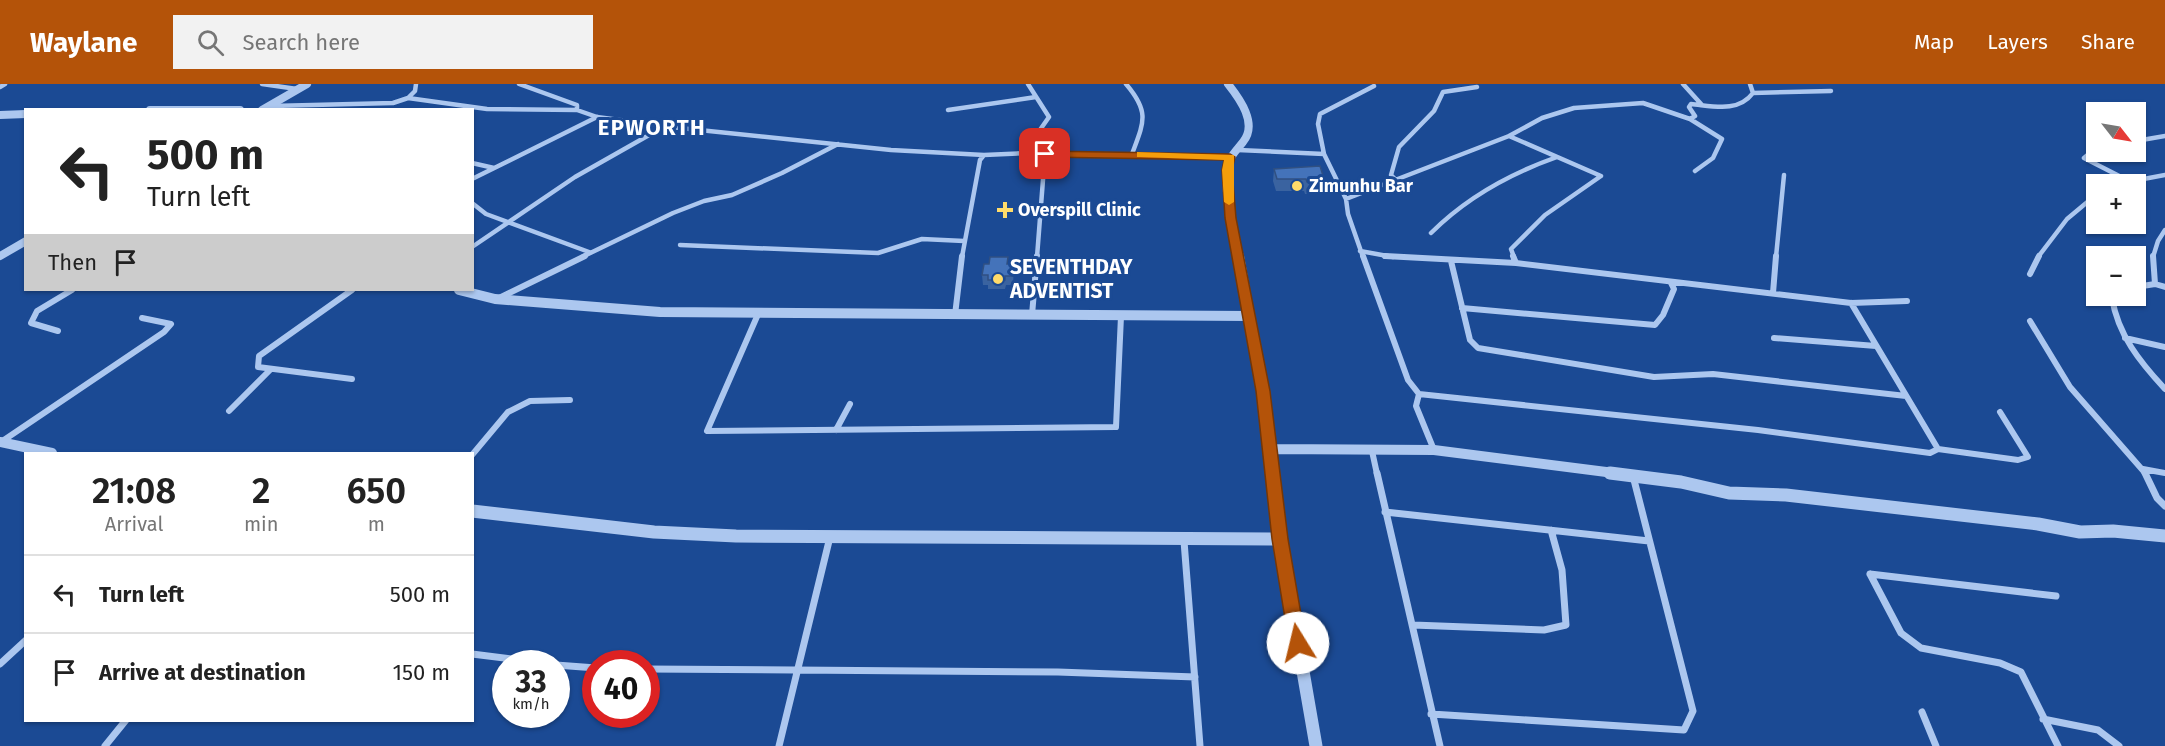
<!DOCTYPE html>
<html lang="en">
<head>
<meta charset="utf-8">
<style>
	:root { --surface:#fff; --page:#f2f2f2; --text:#222; --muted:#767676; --line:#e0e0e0; --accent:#b45309 }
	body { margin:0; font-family:"Fira Sans",sans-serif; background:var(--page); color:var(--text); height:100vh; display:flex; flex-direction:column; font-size:22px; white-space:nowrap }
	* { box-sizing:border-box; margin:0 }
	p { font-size:20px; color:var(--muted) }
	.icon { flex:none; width:33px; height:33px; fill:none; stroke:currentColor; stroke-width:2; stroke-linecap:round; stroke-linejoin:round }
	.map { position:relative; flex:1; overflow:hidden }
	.side { position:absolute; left:24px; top:368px; width:450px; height:270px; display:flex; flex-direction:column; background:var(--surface); border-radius:0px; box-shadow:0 2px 4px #0004 }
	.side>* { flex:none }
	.top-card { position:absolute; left:24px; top:24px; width:450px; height:183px; border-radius:0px; box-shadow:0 2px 4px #0004; background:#fff; color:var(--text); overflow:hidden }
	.needle { width:39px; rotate:121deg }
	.buttons { position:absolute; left:2086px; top:18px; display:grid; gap:12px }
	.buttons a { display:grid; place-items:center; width:60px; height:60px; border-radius:0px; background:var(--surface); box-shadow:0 2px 4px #0004; font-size:30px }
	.speed { position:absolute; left:492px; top:566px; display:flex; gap:12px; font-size:30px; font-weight:700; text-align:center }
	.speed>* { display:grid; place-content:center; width:78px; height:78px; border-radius:50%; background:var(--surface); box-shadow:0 2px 4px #0004; line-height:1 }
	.speed small { font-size:15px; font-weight:400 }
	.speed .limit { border:9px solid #d22; background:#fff; color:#111 }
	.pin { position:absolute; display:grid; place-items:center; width:51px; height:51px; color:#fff; margin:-26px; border-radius:12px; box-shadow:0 3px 9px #0006 }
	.me { position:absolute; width:66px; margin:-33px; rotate:351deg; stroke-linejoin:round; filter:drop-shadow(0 0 4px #0008) }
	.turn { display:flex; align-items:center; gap:21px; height:126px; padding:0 24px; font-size:27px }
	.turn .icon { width:78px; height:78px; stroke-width:2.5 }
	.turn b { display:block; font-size:42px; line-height:51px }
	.then { display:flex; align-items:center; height:57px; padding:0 24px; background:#0003; gap:12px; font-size:22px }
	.eta { display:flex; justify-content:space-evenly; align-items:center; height:102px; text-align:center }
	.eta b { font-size:36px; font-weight:600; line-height:42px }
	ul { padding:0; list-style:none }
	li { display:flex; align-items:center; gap:18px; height:78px; padding:0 24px; border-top:2px solid var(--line) }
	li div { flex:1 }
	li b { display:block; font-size:22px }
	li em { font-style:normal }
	header { display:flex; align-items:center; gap:36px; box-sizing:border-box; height:84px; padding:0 30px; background:var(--accent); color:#fff }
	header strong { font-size:28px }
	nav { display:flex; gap:33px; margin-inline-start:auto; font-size:21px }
	.search { width:420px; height:54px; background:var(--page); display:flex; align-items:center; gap:15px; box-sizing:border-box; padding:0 21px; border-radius:0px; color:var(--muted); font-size:22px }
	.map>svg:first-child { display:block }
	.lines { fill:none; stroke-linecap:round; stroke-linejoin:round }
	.minor-far2 { stroke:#acc7ef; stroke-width:4.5 }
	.minor-far1 { stroke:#acc7ef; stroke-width:6 }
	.minor { stroke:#acc7ef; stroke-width:7 }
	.tertiary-far2 { stroke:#acc7ef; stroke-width:8 }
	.tertiary-far1 { stroke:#acc7ef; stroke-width:10 }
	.tertiary { stroke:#acc7ef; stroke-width:13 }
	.wall { fill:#3a63a0 }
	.building { fill:#4473ba; stroke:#305082; stroke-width:1.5 }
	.route { fill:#b45309; stroke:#753606; stroke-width:1.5 }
	.slow { fill:#f59e0b }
	.poi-dot { fill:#ffdb6a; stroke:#1b4a94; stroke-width:2 }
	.labels { text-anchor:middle; stroke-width:6; stroke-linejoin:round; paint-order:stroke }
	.far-poi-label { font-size:18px; font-weight:bold; fill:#fff; stroke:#1b4a94; text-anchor:start }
	.poi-label { font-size:21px; font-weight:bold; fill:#fff; stroke:#1b4a94; text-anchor:start }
	.far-district-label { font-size:22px; font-weight:bold; letter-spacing:1.5px; fill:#fff; stroke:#1b4a94 }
</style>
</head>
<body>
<header>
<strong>Waylane</strong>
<div class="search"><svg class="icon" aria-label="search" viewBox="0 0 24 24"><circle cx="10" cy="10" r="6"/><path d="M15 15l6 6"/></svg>Search here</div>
<nav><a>Map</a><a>Layers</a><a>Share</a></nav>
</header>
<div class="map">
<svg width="2165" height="662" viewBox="0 0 2165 662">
	<rect width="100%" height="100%" fill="#1b4a94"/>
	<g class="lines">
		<path class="minor-far2" d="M262,0l35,5
			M416,0l-1,7 -7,7 79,11 90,1 20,7 83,11 211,22 93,5
			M519,0l58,21v5
			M1028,0l21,33 -21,30v6
			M1126,0c24,28 18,38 6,70
			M1683,0l19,21
			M1750,0l3,9
			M0,3l5,-3
			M1753,9l78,-2
			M272,22l121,-3 15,-5
			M948,26l88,-13
			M1690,35l5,-3 -6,-9 2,-3c22,2 47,9 62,-11
			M1509,52l92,40 -56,39 -34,34 3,8
			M2136,57l29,-5
			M2097,63l-13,11 45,23
			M1238,66l86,4
			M472,79l22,5
			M472,95l125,-62
			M1397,97l-6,-6 8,-28 35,-36 9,-19 34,-5
			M2117,100l48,-9
			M1346,115l163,-63 33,-18 32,-10 69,-5 47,16 32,20 -9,19 -18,13
			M472,119l14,11 103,38
			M1431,149c36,-36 78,-59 126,-76
			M680,161l198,8 44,-14 42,2
			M472,163l103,-70 90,-51
			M1360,167l33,6
			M582,173l91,-44 31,-12 28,-6 50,-22 56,-29
			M962,173l18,-97 4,-5 44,-2 202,4
			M1037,173l8,-103
			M1363,173l-15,-43 -2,-15 -22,-45 -6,-30 2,-10 54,-28
			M1776,173l8,-82
			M2038,173l29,-38 30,-25
			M2153,173l5,-16 7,-11"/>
		<path class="minor-far1" d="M1363,172l45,124 11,14 -3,12 18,44
			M1385,172l131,7 335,40 56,-2
			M1513,172l3,7
			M2153,172l2,28
			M1451,177l19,79 8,8 176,29 59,-3 193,22
			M2030,190l9,-18
			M2136,203l19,-3 10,3
			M352,206l-93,66 -1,11 94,12
			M1773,209l3,-37
			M2116,212l-4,2c6,37 28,64 53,91
			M499,214l86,-42
			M1851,219l87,146
			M1462,224l193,17 8,-10 11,-26 -3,-6
			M759,228l-52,119 409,-4 5,-111
			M955,231l7,-59
			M1032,231l5,-59
			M2030,237l40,66 76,87
			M58,247l-27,-8 6,-12 35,-21
			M1774,254l102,8
			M2125,254l40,9
			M1419,310l339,36 172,23 8,-4 80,11 10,-3 -28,-45
			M229,327l42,-42
			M836,346l14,-26
			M1,358l163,-110 7,-8 -29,-6
			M1372,367l5,23
			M472,371l36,-43 22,-11 40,-1
			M2143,385l22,4"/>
		<path class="minor" d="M1377,389l63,273
			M2145,389l12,25 8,8
			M1385,428l264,29
			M1184,457l16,205
			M1870,490l31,59 20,15 79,15 21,9 37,74
			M1870,490l186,22
			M1413,541l131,5 22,-5 -4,-55 -11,-40
			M472,570l72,9
			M0,580l26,-24
			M556,581l40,3
			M646,585l412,3 137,5
			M1922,628l14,34
			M1431,630l253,16 9,-19 -60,-235
			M2043,635l55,11 21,16
			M105,662l21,-26
			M779,662l51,-209"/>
		<path class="tertiary-far2" d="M1228,0c12,15 30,40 15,58 -7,9 -15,16 -16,28 -3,28 7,60 12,87
			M150,26h90
			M262,26l45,-26
			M0,31l26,-1
			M0,172l26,-15"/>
		<path class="tertiary-far1" d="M1239,172l24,135 10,83
			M459,206l36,9 165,13 588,4
			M0,358l52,11
			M1271,365l163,1 188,24"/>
		<path class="tertiary" d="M1272,389l8,66 36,207
			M1610,389l71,9 48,11 57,2 252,29 42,8 33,-1 52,5
			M472,427l182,21 82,4 544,3"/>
	</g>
	<path class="wall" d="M1274,85l51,13 -2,12h-18l-1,-3h-28l-3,-10z
		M989,180h25l-1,21h-7l-1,4h-17v-4h-5l-1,-10z"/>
	<path class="building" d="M1320,82l5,16h-18l-1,-3h-29l-3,-10z
		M990,173h18l-1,7h7l-2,12h-7v4h-17v-5h-6l2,-11h5z"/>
	<path class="route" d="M1042,67l188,3 5,3 -3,13 4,48 34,173 18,148 18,104 -3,5h-11l-3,-5 -17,-104 -16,-148 -31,-173 -3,-48 2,-10 -179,-3 -3,-1z"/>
	<path class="slow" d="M1137,68l97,3v47l-5,3 -5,-3 -2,-32 2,-10 -84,-3h-3z"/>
	<g class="poi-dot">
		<circle cx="1297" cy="102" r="6"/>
		<path d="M1002 117h6v6h6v6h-6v6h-6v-6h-6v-6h6z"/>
		<circle cx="998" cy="195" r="6"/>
	</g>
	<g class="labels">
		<g class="far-poi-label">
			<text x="1309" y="108">Zimunhu Bar</text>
			<text x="1018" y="132">Overspill Clinic</text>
		</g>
		<g class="poi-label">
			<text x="1010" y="190">SEVENTHDAY<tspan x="1010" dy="24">ADVENTIST</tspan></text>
		</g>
		<g class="far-district-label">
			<text x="652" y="51">EPWORTH</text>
		</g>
	</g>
</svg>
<div class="buttons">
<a><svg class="needle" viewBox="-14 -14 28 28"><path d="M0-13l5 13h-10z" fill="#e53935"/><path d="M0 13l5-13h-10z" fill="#767676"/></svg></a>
<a>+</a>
<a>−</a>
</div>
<div class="speed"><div>33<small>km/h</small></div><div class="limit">40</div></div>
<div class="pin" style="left:1045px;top:70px;background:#d93025"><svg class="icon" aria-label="arrive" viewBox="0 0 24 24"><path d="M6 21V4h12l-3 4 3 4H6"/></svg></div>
<svg class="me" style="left:1298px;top:559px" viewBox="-20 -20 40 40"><circle r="19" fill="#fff"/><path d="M0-13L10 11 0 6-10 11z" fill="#b45309"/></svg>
<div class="top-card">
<div class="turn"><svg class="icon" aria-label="left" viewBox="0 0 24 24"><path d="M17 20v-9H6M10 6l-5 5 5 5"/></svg><div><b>500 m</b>Turn left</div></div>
<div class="then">Then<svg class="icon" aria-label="arrive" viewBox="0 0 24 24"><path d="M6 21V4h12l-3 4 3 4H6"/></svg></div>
</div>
<section class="side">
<div class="eta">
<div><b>21:08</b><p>Arrival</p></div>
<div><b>2</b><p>min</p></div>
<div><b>650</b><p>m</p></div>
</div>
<ul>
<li><svg class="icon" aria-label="left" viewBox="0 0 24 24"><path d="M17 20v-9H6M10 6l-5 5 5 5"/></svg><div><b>Turn left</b></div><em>500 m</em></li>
<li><svg class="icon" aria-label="arrive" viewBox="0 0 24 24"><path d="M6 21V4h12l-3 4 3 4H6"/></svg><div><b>Arrive at destination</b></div><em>150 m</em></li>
</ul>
</section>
</div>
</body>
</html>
